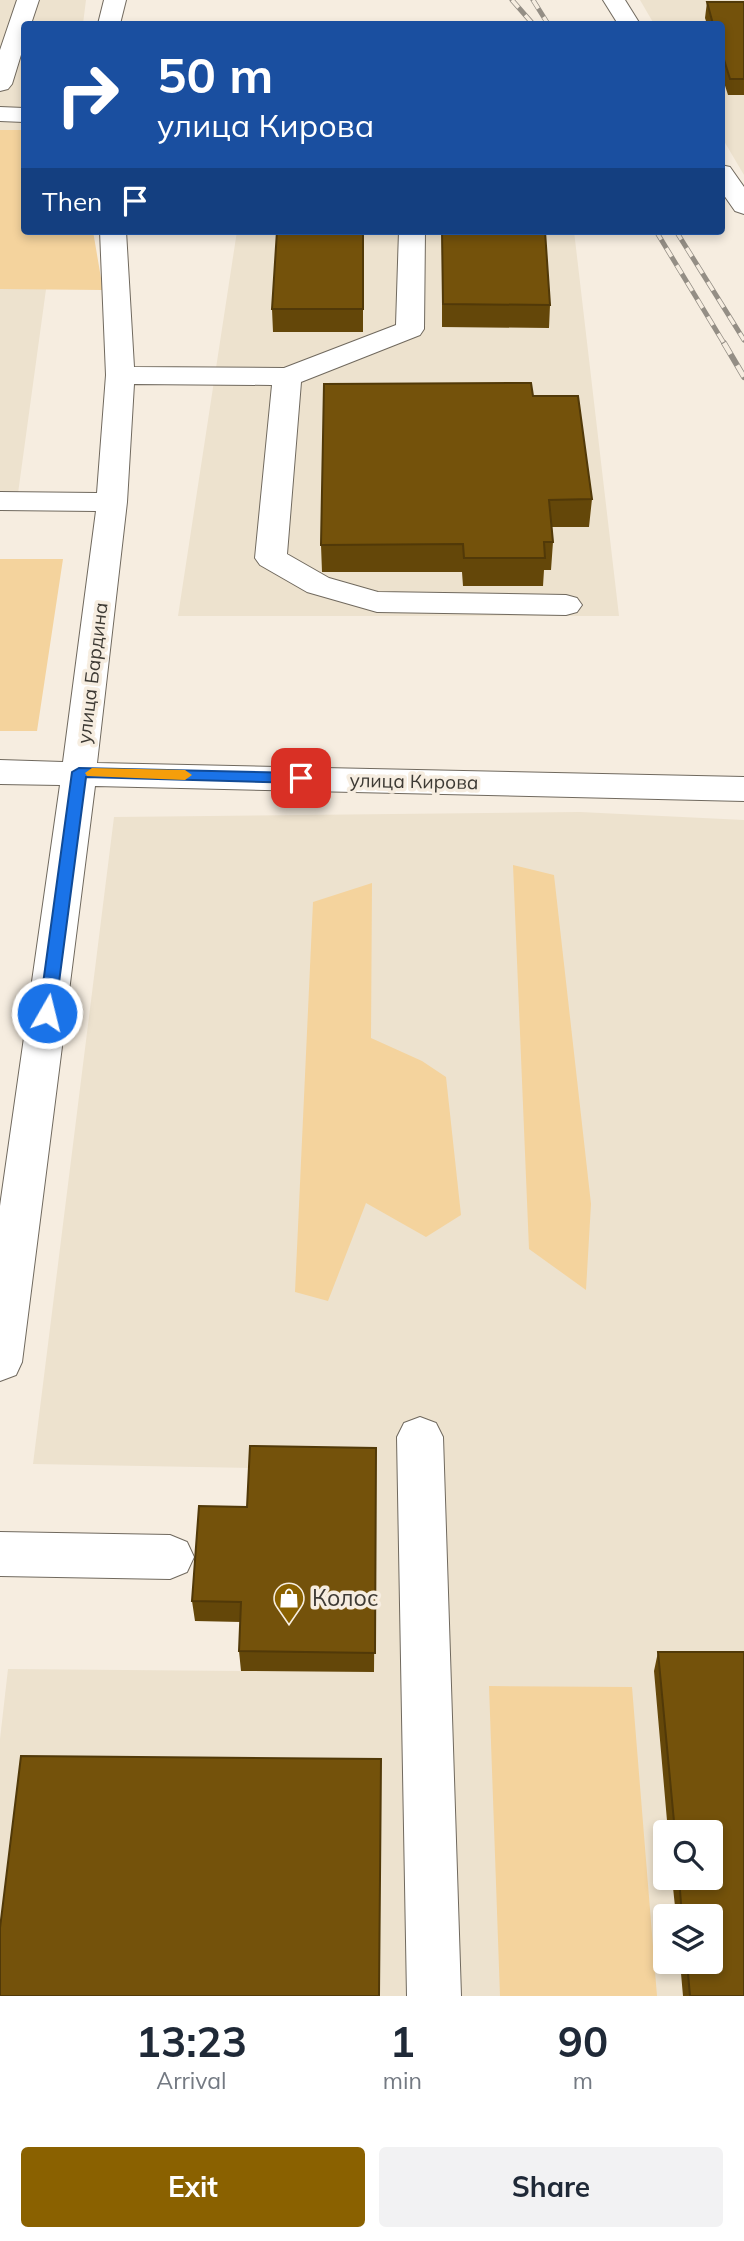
<!DOCTYPE html>
<html lang="en">
<head>
<meta charset="utf-8">
<style>
	:root { --surface:#fff; --page:#f2f2f3; --text:#1f2937; --muted:#747a83; --accent:#8a6100 }
	body { margin:0; font-family:Mulish,sans-serif; background:var(--page); color:var(--text); height:100vh; display:flex; flex-direction:column; font-size:26px; white-space:nowrap }
	* { box-sizing:border-box; margin:0 }
	p { font-size:23px; color:var(--muted) }
	.icon { flex:none; width:38px; height:38px; fill:none; stroke:currentColor; stroke-width:2; stroke-linecap:round; stroke-linejoin:round }
	.map { position:relative; height:1996px; overflow:hidden }
	.drawer { display:flex; flex-direction:column; background:var(--surface); flex:1 }
	.drawer>* { flex:none }
	.banner { position:absolute; left:21px; top:21px; width:704px; height:214px; border-radius:7px; box-shadow:0 4px 10px #0003; background:#1a4fa0; color:#fff; overflow:hidden }
	.buttons { position:absolute; left:653px; top:1820px; display:grid; gap:14px }
	.buttons a { display:grid; place-items:center; width:70px; height:70px; border-radius:7px; background:var(--surface); box-shadow:0 4px 10px #0003; font-size:35px }
	.pin { position:absolute; display:grid; place-items:center; width:60px; height:60px; color:#fff; margin:-30px; border-radius:14px; box-shadow:0 4px 10px #0006 }
	.me { position:absolute; width:77px; margin:-38px; rotate:8deg; stroke-linejoin:round; filter:drop-shadow(0 0 5px #0008) }
	.turn { display:flex; align-items:center; gap:24px; height:147px; padding:0 21px; font-size:32px }
	.turn .icon { width:91px; height:91px; stroke-width:2.5 }
	.turn b { display:block; font-size:49px; line-height:60px }
	.then { display:flex; align-items:center; height:66px; padding:0 21px; background:#0003; gap:14px; font-size:26px }
	.eta { display:flex; justify-content:space-evenly; align-items:center; height:119px; text-align:center }
	.eta b { font-size:42px; font-weight:700; line-height:49px }
	.primary-button { display:flex; gap:14px; margin-top:auto; padding:14px 21px }
	.primary-button a { flex:1; height:80px; border-radius:7px; background:var(--accent); color:#fff; font-size:28px; font-weight:700; line-height:80px; text-align:center }
	.primary-button a+a { background:var(--page); color:var(--text) }
	.map>svg:first-child { display:block }
	.built { fill:#ede2ce; fill-rule:evenodd }
	.green { fill:#f4d39d }
	.lines { fill:none; stroke-linecap:round; stroke-linejoin:round }
	.minor-casing { stroke:#70695e; stroke-width:2 }
	.minor { fill:#fff; fill-rule:evenodd }
	.rail-far1-casing { stroke:#948e85; stroke-width:5 }
	.rail-casing { stroke:#948e85; stroke-width:6 }
	.rail-far1 { stroke:#f6ede0; stroke-width:3.5; stroke-dasharray:10; stroke-linecap:butt }
	.rail { stroke:#f6ede0; stroke-width:4.5; stroke-dasharray:13; stroke-linecap:butt }
	.wall { fill:#644709 }
	.building { fill:#74520b; stroke:#513908; stroke-width:2 }
	.route { fill:#1a73e8; stroke:#114b97; stroke-width:2 }
	.slow { fill:#f59e0b }
	.labels { text-anchor:middle; stroke-width:7; stroke-linejoin:round; paint-order:stroke }
	.street-label { font-size:19px; fill:#3d3a34; stroke:#f6ede0 }
	.near-poi-label { font-size:23px; fill:#3d3a34; stroke:#f6ede0; text-anchor:start }
</style>
</head>
<body>
<div class="map">
<svg width="744" height="1996" viewBox="0 0 744 1996">
	<rect width="100%" height="100%" fill="#f6ede0"/>
	<path class="built" d="M0,0h86l-3,24h-59v207h30l-38,277h-16z
		M640,0h104v175l-23,-39v-112h-67z
		M237,231h337l45,385h-441z
		M580,812l164,8v1176h-744v-257l8,-70 233,2 11,-203 -219,-4 81,-647zM665,1832h45v46h-45zM665,1916h45v46h-45z"/>
	<path class="green" d="M0,130h24v101h69l10,59 -103,-1z
		M0,559h63l-26,172h-37z
		M513,865l41,10 37,329 -5,86 -57,-41z
		M372,883l-1,155 51,23 24,16 15,138 -35,22 -60,-34 -38,98 -33,-9 18,-390z
		M489,1686l143,1 25,309h-157z"/>
	<g class="lines">
		<g class="minor-casing">
			<path id="minor" d="M17,0h22l-8,24h-7v21l-12,39 -4,5 -8,2v-41z
				M104,0h22l-6,24h-22z
				M603,0h22l15,24h-22z
				M0,107l24,1v14l-24,-1z
				M721,165l9,2 14,20v27l-9,-3 -14,-20z
				M100,231h26l8,136 150,1 112,-43 3,-94h26l-1,98 -4,6 -119,47 -14,172 42,24 49,14 188,3 11,3 5,7 -5,7 -11,3 -189,-3 -70,-20 -47,-27 -5,-7 17,-173 -138,-1 -7,118 -30,261 647,14v24l-649,-15 -73,576 -6,13 -16,6v-175l60,-421 -60,-1v-24l63,2 33,-251 -96,-1v-18l97,1 9,-118z
				M420,1417l16,6 7,14 18,559h-54l-10,-559 7,-14z
				M0,1532l170,3 17,7 7,15 -7,15 -17,7 -170,-3z"/>
		</g>
		<use href="#minor" class="minor"/>
		<g class="rail-far1-casing">
			<path id="rail-far1" d="M512,0l21,24
				M533,0l15,24
				M656,231l69,114
				M676,231l68,109"/>
		</g>
		<g class="rail-casing">
			<path id="rail" d="M724,343l20,34"/>
		</g>
		<use href="#rail-far1" class="rail-far1"/>
		<use href="#rail" class="rail"/>
	</g>
	<path class="wall" d="M707,2h37v93h-16l-7,-22v-49h-14l-2,-6z
		M363,231v101h-90l-1,-23z
		M442,231h103l5,74 -1,23 -107,-1z
		M533,396l59,103 -3,28h-37l1,15 -2,28h-7l-1,16h-80l-1,-14h-140l-1,-27z
		M376,1448l-2,224 -133,-1 -2,-20 2,-29 -46,-1 -3,-20 55,-94z
		M658,1652h86v344h-61l-3,-34h30v-46h-34l-4,-38h38v-46h-42l-14,-161z"/>
	<path class="building" d="M707,2h37v77h-14l-9,-29v-26h-8z
		M277,231h86v78h-91z
		M442,231h103l5,74 -107,-1z
		M531,383l2,13h45l14,103 -43,1 4,42h-9l1,16h-81l-1,-14 -142,1 3,-161z
		M250,1446l126,2 -1,205 -136,-2 2,-49 -49,-1 7,-95 48,1z
		M658,1652h86v344h-54l-3,-34h23v-46h-28l-3,-38h31v-46h-35z
		M21,1756l360,3 -2,237h-379v-68z"/>
	<path class="route" d="M79,768l222,5 7,5 -7,5 -215,-6 -31,236 -8,6 -8,-6 33,-241z"/>
	<path class="slow" d="M92,768l93,2 7,5 -7,5 -98,-4 -2,-3z"/>
	<defs>
		<g id="shop-pin" transform="scale(1.575)"><path d="M0 17L-7.5 6A9.5 9.5 0 1 1 7.5 6Z" fill="#8a6100" stroke="#f6ede0"/><path d="M-5-2.5h2.3a2.7 3.5 0 0 1 5.4 0H5L5.5 6h-11ZM-1.5-2.5h3a1.5 2.3 0 0 0-3 0Z" fill="#fff"/></g>
	</defs>
	<g fill-rule="evenodd">
		<use href="#shop-pin" x="289" y="1598"/>
	</g>
	<g class="labels">
		<g class="street-label">
			<text transform="translate(92 673) rotate(-83)" y="7">улица Бардина</text>
			<text transform="translate(414 781) rotate(1)" y="7">улица Кирова</text>
		</g>
		<g class="near-poi-label">
			<text x="312" y="1606">Колос</text>
		</g>
	</g>
</svg>
<div class="buttons">
<a><svg class="icon" aria-label="search" viewBox="0 0 24 24"><circle cx="10" cy="10" r="6"/><path d="M15 15l6 6"/></svg></a>
<a><svg class="icon" aria-label="layers" viewBox="0 0 24 24"><path d="M12 4l9 5-9 5-9-5zM3 14l9 5 9-5"/></svg></a>
</div>
<div class="pin" style="left:301px;top:778px;background:#d93025"><svg class="icon" aria-label="arrive" viewBox="0 0 24 24"><path d="M6 21V4h12l-3 4 3 4H6"/></svg></div>
<svg class="me" style="left:47px;top:1013px" viewBox="-20 -20 40 40"><circle r="17" fill="#1a73e8" stroke="#fff" stroke-width="3"/><path d="M0-11L8 9 0 5-8 9z" fill="#fff"/></svg>
<div class="banner">
<div class="turn"><svg class="icon" aria-label="right" viewBox="0 0 24 24"><path d="M7 20v-9h11M14 6l5 5-5 5"/></svg><div><b>50 m</b>улица Кирова</div></div>
<div class="then">Then<svg class="icon" aria-label="arrive" viewBox="0 0 24 24"><path d="M6 21V4h12l-3 4 3 4H6"/></svg></div>
</div>
</div>
<section class="drawer">
<div class="eta">
<div><b>13:23</b><p>Arrival</p></div>
<div><b>1</b><p>min</p></div>
<div><b>90</b><p>m</p></div>
</div>
<div class="primary-button"><a>Exit</a><a>Share</a></div>
</section>
</body>
</html>
